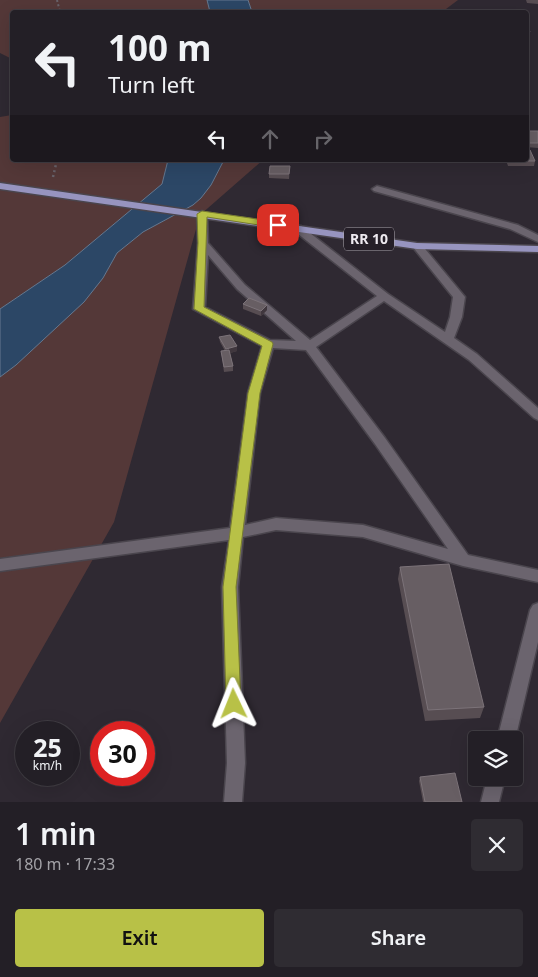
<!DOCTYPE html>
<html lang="en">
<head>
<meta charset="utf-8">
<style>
	:root { --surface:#231f26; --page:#2f2c32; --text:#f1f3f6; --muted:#a3a2a7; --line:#403d43; --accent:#b8c147 }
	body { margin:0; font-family:"Noto Sans",sans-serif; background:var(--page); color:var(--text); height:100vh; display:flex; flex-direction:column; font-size:19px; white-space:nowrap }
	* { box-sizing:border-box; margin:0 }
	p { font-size:16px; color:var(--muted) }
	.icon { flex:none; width:28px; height:28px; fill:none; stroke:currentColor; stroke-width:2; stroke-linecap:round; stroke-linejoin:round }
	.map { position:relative; height:802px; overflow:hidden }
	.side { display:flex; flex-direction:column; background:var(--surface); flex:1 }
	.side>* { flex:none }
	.top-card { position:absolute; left:10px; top:10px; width:519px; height:152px; border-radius:5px; box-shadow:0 5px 20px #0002,0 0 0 1px var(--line); background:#231f26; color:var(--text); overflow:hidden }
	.buttons { position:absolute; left:468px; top:731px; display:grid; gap:10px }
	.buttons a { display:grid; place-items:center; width:55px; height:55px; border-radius:5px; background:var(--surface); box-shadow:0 5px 20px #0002,0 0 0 1px var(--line); font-size:25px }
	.speed { position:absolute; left:15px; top:721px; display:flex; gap:10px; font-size:25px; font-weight:700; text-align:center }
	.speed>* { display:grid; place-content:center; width:65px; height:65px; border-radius:50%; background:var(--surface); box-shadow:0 5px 20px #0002,0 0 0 1px var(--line); line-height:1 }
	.speed small { font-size:12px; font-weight:400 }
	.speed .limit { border:8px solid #d22; background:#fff; color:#111 }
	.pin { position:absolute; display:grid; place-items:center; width:42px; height:42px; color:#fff; margin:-21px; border-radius:10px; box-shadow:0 2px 8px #0006 }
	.me { position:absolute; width:55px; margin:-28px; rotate:358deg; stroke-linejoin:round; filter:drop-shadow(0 0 4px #0008) }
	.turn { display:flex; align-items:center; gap:18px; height:105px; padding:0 15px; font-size:22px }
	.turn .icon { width:65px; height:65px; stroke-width:2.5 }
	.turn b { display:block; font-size:35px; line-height:42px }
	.lanes { display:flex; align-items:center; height:48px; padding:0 15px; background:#0003; justify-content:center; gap:25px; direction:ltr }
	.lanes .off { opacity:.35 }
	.round { display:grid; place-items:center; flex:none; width:52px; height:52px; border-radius:5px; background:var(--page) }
	.head { display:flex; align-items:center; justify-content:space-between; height:85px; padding:0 15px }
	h1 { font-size:30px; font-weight:600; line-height:38px }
	.primary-button { display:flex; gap:10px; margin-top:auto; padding:10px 15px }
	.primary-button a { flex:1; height:58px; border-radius:5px; background:var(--accent); color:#111; font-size:20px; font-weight:600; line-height:58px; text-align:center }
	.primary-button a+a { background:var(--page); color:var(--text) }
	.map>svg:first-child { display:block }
	.green { fill:#543838 }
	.water { fill:#2c4766; stroke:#66788f }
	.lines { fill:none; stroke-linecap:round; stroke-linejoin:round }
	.street-casing { stroke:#4a454d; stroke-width:3 }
	.primary-casing { stroke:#4a454d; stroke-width:3 }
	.path-far1 { stroke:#69636b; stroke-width:2; stroke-dasharray:2 2.5; stroke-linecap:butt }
	.path { stroke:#69636b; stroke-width:2.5; stroke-dasharray:2 3; stroke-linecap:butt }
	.street { fill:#6b646e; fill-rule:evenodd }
	.primary { fill:#9794bf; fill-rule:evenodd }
	.wall { fill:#574d52 }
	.shaded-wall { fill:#40373e }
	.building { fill:#675e63; stroke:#7c7379 }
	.route { fill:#b8c147; stroke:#787d2e }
	.labels { text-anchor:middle; stroke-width:4; stroke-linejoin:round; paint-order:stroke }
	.shield { fill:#251f28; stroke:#b1acb3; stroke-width:1 }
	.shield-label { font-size:14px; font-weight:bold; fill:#ede9ef }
</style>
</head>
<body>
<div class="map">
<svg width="538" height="802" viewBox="0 0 538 802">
	<rect width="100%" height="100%" fill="#2f2932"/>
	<path class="green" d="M0,0h207l3,11 -198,1v47l-12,-6z
		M248,0h210l-16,12h-190z
		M12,115v45h156l-6,24 -97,81 -65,44v-192z
		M224,160h39l-63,55 -86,307 -114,201v-346l16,-12 39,-37 48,-50 14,-25 26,-21 50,-27 8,-7 10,-13z"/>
	<path class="water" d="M207,0h41l4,12h-42z
		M168,160h56l-13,25 -10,13 -8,7 -50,27 -26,21 -14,25 -19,24 -68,63 -16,12v-68l65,-44 97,-81z"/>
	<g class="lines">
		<g class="street-casing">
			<path id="street" d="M377,186l141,39 20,10v7l-28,-13 -136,-38 -2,-2z
				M202,211l5,3 1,29 37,42 65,55 67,-44 -84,-66v-4h8l87,68 57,38 5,-15 3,-20 -41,-51 1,-2h8l44,53 -3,20 -8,21 23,16 61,54v12l-4,-2 -65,-58 -85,-59 -68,46 69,91 83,117 70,15v12l-75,-16 -100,-29 -87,-7 -33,7 -5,50 7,176 -3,39h-18l3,-39 -5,-176 7,-47 -229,31v-12l230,-31 18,-135 14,-47 -69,-37 5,-66 -1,-29zM208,255l29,34 59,52 -26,-1 -65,-33zM273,348l33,2 69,94 73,105 -85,-24 -87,-7 -31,7 15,-132z
				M538,603v39l-23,98 -1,2v-2h-17l33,-130 3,-5z
				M487,778h18l-6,24h-18z"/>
		</g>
		<g class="primary-casing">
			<path id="primary" d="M0,183l417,60 121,3v6l-121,-3 -417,-60z"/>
		</g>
		<path class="path-far1" d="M57,0l3,12"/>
		<path class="path" d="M53,177l4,-17"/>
		<use href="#street" class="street"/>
		<use href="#primary" class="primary"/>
	</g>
	<path class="wall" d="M526,0h12v4l-11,-1z
		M526,24l4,8 -1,5h-3z
		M526,131h12v17l-12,-1z
		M506,160h20l9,1 -1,5h-26z
		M290,166l-1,13 -20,-1v-4z
		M243,304l24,6 -6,6 -18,-7z
		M219,337l18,9v5l-7,2 3,13v5l-9,1 -3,-21h4l-5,-9z
		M400,567l84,140 -4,11 -55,3 -27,-142z
		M420,777l42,25h-39l-4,-21z"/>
	<path class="shaded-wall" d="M267,305v5l-6,6v-5z
		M237,346v5l-10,3 -1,-5z"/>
	<path class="building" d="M526,24l4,8h-4z
		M526,131h12v12h-12z
		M526,150h4l5,11h-26l-1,-1h18z
		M270,166h20l-1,8h-20z
		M249,298l18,7 -6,6 -18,-7z
		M230,335l7,11 -11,3 -7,-12z
		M229,350l4,16 -9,1 -3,-16z
		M449,564l35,143 -56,3 -28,-143z
		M455,773l7,29h-37l-5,-25z"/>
	<path class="route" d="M202,211l76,11 5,3 -5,3 -71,-11 -3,90 68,35 1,2 -13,49 -24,194 5,117 -2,5 -5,3 -6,-3 -2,-5 -3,-117 25,-194 14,-47 -68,-37 4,-66 -1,-29z"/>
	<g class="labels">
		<rect class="shield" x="344" y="227.5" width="50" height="23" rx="4"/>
		<g class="shield-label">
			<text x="369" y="244">RR 10</text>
		</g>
	</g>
</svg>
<div class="buttons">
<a><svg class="icon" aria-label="layers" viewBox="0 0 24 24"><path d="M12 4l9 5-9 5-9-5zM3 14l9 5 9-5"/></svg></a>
</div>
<div class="speed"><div>25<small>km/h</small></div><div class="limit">30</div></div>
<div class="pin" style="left:278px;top:225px;background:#d93025"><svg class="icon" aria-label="arrive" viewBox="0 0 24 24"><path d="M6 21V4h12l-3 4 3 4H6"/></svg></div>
<svg class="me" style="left:234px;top:704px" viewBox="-20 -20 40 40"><path d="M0-17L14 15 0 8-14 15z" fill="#b8c147" stroke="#fff" stroke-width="4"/></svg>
<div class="top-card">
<div class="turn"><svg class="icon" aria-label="left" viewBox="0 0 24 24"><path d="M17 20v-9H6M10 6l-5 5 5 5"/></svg><div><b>100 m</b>Turn left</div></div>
<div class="lanes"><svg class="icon" aria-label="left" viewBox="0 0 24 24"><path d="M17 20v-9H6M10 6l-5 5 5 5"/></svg><svg class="icon off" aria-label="ahead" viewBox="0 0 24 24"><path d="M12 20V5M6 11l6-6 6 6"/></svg><svg class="icon off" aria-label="right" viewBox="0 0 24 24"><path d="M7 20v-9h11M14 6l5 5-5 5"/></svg></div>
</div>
</div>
<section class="side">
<div class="head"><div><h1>1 min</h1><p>180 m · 17:33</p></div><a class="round"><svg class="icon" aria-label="close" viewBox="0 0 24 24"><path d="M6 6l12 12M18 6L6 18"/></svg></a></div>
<div class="primary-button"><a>Exit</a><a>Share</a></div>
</section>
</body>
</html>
